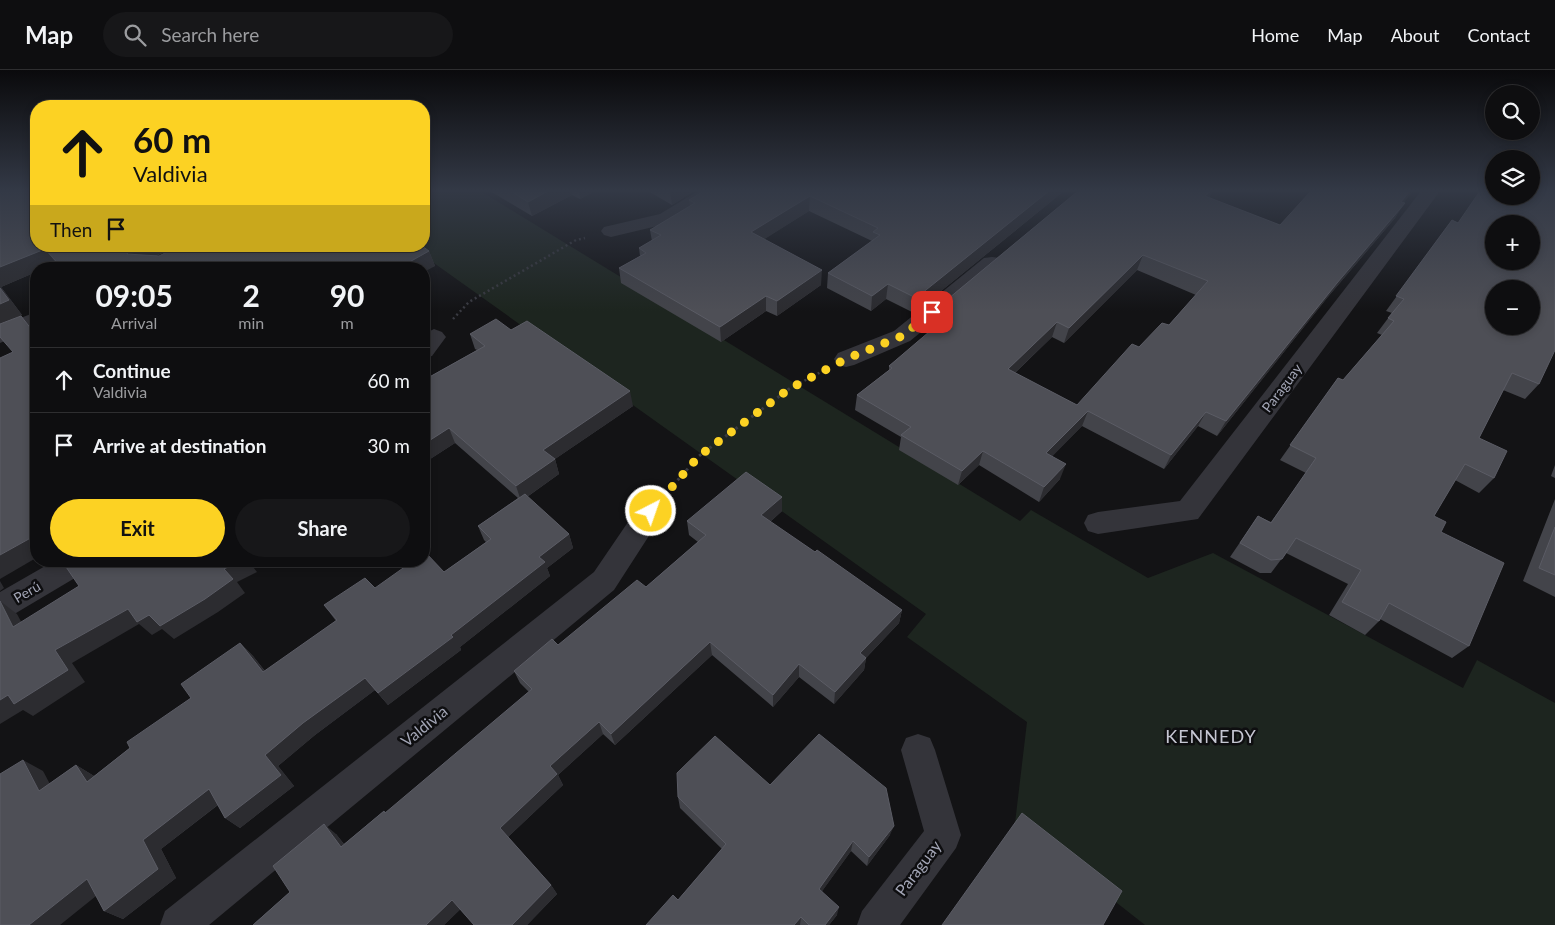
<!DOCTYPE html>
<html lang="en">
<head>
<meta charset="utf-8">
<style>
	:root { --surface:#0e0e10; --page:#171719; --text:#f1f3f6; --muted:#9b9c9f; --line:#2e2e30; --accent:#fcd223 }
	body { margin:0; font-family:Lato,sans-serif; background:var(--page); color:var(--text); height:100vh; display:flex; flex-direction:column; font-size:19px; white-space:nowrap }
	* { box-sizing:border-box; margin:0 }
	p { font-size:16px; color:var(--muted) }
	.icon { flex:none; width:28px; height:28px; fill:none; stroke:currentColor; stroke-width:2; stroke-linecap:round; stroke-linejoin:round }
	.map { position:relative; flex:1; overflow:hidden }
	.drawer { position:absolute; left:30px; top:192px; width:400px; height:305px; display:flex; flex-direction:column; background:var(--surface); border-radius:20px; box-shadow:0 2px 8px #0003,0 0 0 1px var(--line) }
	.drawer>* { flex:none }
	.hud { position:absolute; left:30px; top:30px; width:400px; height:152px; border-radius:20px; box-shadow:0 2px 8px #0003,0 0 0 1px var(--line); background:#fcd223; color:#111; overflow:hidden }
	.controls { position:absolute; left:1485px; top:15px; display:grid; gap:10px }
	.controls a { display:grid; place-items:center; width:55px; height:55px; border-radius:50%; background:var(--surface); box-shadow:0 2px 8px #0003,0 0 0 1px var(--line); font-size:25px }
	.pin { position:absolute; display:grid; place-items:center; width:42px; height:42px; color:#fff; margin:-21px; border-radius:10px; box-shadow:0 2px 8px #0006 }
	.me { position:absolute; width:55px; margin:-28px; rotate:41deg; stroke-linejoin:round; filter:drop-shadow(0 0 4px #0008) }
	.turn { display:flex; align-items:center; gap:18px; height:105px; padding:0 20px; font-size:22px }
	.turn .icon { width:65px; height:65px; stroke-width:2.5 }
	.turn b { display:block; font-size:35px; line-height:42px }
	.then { display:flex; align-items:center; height:48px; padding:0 20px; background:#0003; gap:10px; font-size:19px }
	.eta { display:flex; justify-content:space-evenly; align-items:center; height:85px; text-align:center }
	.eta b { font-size:30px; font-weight:700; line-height:35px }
	.button { display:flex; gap:10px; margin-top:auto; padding:10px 20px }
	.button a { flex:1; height:58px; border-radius:30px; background:var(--accent); color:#111; font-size:20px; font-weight:700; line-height:58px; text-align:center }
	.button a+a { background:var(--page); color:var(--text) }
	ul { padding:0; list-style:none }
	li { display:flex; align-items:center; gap:15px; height:65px; padding:0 20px; border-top:1px solid var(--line) }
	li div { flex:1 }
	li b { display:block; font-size:19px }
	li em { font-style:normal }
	header { display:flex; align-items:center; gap:30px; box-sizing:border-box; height:70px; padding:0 25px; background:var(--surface); border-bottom:1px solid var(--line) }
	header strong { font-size:24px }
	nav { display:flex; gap:28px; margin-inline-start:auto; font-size:18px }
	.search { width:350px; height:45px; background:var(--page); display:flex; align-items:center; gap:12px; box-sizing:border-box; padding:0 18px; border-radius:28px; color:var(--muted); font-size:19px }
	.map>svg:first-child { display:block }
	.green { fill:#1d251f }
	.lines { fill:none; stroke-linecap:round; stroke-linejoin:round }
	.path-far1 { stroke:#393a41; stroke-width:2.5; stroke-dasharray:2 3; stroke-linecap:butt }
	.path { stroke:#393a41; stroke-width:3; stroke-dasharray:2.5 4; stroke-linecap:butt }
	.street { fill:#34343a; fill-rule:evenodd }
	.wall { fill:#43444a; fill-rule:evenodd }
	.shaded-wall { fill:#2c2c30 }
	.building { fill:#4e4f56; stroke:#5b5c65; fill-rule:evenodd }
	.route { stroke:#fcd223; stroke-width:9; stroke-dasharray:0 16.2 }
	.labels { text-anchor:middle; stroke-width:5; stroke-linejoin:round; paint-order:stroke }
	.street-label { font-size:14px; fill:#a3a6b6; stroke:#0e0e10 }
	.near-street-label { font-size:16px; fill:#a3a6b6; stroke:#0e0e10 }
	.near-neighbourhood-label { font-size:18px; letter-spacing:1px; fill:#c5c6d2; stroke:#0e0e10 }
</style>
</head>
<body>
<header>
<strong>Map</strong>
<div class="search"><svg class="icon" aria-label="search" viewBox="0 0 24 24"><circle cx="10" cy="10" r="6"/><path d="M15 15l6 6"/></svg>Search here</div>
<nav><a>Home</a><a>Map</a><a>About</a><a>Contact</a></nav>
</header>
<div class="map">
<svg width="1555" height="855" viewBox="0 0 1555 855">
	<rect width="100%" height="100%" fill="#131315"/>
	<path class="green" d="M424,121h56l540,330 11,-11 117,68 65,-25 250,135 14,-28 78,43v222h-410l-130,-102 12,-101 -120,-85 19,-23 -516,-368h14z"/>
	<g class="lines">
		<path class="path-far1" d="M453,249l16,-17 107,-62 9,-2
			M800,313l21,-11"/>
		<path class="path" d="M669,420l30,-34 90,-67 13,-7"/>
		<path class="street" d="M698,121h24l-2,4 -46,27 -63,15 -7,-2 -3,-4 3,-4 56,-13z
			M1421,121h19l-242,328 -100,15 -10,-3 -4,-8 4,-8 10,-3 82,-11z
			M992,187l8,1 3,5 -3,5 -90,73 -56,24 -8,2 -8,-2 -4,-6 4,-6 56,-22 90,-73z
			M36,242v16l-36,15v-17z
			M434,259l8,3 4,5 -14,19 -8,2v-24z
			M651,430l10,3 4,8 -51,79 -405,335h-49l5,-14 429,-339 47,-69z
			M54,491h40l-4,8 -79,47 -11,4v-28z
			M918,664l12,4 5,12 26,85 -5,13 -56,77h-43l5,-14 62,-80 -23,-81 5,-12z"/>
	</g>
	<path class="wall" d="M0,121l36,55h142l-22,10 273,-5 6,15 -11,3h-363l-4,-5 -21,5v3l-35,15 21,28 -22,9z
		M490,121h105l-15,8 -8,-4 -40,21z
		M648,121h46l-22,14z
		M704,121h360l-150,122 -28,-14 -15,12 -44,-23 1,-15 44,-32 -63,-30 -45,28 57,46 -44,31 -11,-5 -45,31 -100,-59 -2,-15 21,-12 -1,-8 13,-7 -2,-11 40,-23 -1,-7z
		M1078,121h135l-2,3 -2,4 71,27 123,-22 -8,15 -68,80 -110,138 -19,-10 -34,43 -82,-43 -30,30 8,23 -21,23 -60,-37 -21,20 -59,-35 2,-13 -46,-27 2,-15 32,-25v-4l49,-41 -4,-2 3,-15zM1137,200l59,25 -27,30 -92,80 -62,-32 37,-36 12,6z
		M1452,150l87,164 -14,15 -22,-9 -24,48 15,40 -15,15 -24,-13 -21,36 7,16 28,114 -17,12 -72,-39 -1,2 -14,14 -36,-20 19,-31 -62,-31 -15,20h-11l-30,-16 28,-41 13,6 35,-49 -26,-13 58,-82 5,2 39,-45 -5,-2 15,-20 -6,-2z
		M511,260l122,76 -78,53 4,15 -32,23 42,37 4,14 -26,20 3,8 -90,71 1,3 -73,55 -13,-15 -60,45 -37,31 16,20 -54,42 -15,-10 -7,-13 -57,44 15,29 -53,41 -19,-8 -61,-140 6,13 27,-19 18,11 36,-28 61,-50 49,-55 13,13 12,15 71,-50 -12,-16 51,-17 69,-16 42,-30 -2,-2 -6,-14 40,-28 -63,-55 -31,20v-83l53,-30 -2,-1 -5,-15z
		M1555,395v13l-4,-2z
		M1555,429v98l-32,-16z
		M782,441l-12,11 132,88 -3,13 -33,35 -2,12 -30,34 -35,-27 -26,30 -61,-52 -97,90 -12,-11 -45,41 5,10 -55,52 43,48 6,9 -30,31h-53l-14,-16 -16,16h-191l37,-33 46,-58 8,10 40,-33 2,2 143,-121 -9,-9 -6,-12 44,-26 88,-58 52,-45 -9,-7 -2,-14z
		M770,715l120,50 -23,31 -16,-15 -29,40 15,24 -8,10h-183l32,-25 44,-51 -42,-41 -2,-11z"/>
	<path class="shaded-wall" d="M548,121h24v4l-40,21 -4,-14z
		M579,121h16l-15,8z
		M670,121h24l-22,14z
		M1049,121h15l-150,122 2,-15z
		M1207,121h6l-2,3 -5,11 -7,6z
		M1410,121h3l-21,26 9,-15z
		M810,126l-1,15 -57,36 -1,-15z
		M1405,133l-10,15 -68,80 -110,138 9,-15 111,-138z
		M134,176h44l-37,16 -14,-8 4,-7z
		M45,179l12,15 -12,5h-9v3l-35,15 21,28 -22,9v-57z
		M429,181l6,15 -11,6v-3h-27z
		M1143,185l-6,15 -73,73 5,-15z
		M822,200l-1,15 -44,31v-15z
		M888,214l-2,15 -15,12 1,-15z
		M766,226v15l-45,31 -1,-15z
		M1057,252l-5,15 -49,47 5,-15z
		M630,321l3,15 -78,53 4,15 -38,27 -5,-15 27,-36z
		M1088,341l-6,15 -41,42 5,-15z
		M1206,342l-8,14 -34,43 7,-14z
		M449,358l6,15 -31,20v-19z
		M983,381l-4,14 -21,20 4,-14z
		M1066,394l-6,15 -21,23 5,-15z
		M782,427v14l-21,19v-15z
		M424,430l2,5 -2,2z
		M569,464l4,14 -26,20 3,8 -90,71 1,3 -73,55 -10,-12 161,-136z
		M36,465v23l-36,21v-24z
		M240,491h13l-3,2 7,9 -20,10 8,11 -27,19 -44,27 -12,-10 -10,6 -13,-11 -67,39 13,19 -52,34 -10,-6 -23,14v-24l55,-50 73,-41 96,-40z
		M0,511l4,7 -4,3z
		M0,531l17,13 14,26 -18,-13z
		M902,540l-3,13 -41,43 2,-13z
		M710,572l2,13 -97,90 -4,-11z
		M240,573l13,13 22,29 -12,-13z
		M866,588l-2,12 -30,34 1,-12z
		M799,594v13l-26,30v-12z
		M365,608l10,12 -60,45 -37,31 16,20 -54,42 -15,-10 40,-63 38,-32z
		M599,652l4,12 -45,41 5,10 -56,53 -7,-10 50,-62z
		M23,690l20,11 16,30 -20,-10z
		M76,695l18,11 -7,6z
		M209,719l15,11 -63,49 15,29 -53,41 -19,-8 39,-71z
		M324,754l12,10 17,22 -12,-9z
		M894,756l-4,9 -23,31 2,-9z
		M853,771l-2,10 -33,46 1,-8z
		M87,809l19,9 -46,37h-31z
		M551,815l6,9 -30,31h-15z
		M452,830l10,8 -18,17h-18z
		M839,837l-2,8 -8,10h-4z
		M801,847l-1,8h-6z"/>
	<path class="building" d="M0,121h36v55h98l-3,1 -4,7 32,2 20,-10h243l7,5 -32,18h-334l-18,-20 -45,18z
		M511,121h37l-20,11z
		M704,121h345l-133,107 -28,-14 -16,12 -44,-23 52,-38 -7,-3 5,-4 -68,-32 -59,36 71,38 -45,31 -11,-5 -46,31 -101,-59 27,-15 -7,-5 22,-13 -11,-5 45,-27 -6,-3z
		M1078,121h133l-6,5 75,29 31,-34h99l-9,11 4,1 -68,80 -111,138 -20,-9 -35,43 -83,-44 -42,42 20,11 -22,23 -61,-36 -21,20 -61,-36 10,-8 -54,-32 35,-27 -3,-2 61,-52 -13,-6zM1143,185l65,26 -39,44 -7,-2 -23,24 -7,-3 -55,61 -69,-36 49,-47 12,6z
		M1480,121h14v5h37v-5h24v159l-16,34 -27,-11 -33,65 28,13 -13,27 -29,-14 -31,52 12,6 -5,10 63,31 -35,83 -80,-43 -10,18 -37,-19 19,-32 -65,-32 -14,21 -11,1 -31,-17 18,-27 13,7 45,-65 -26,-13 48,-67 5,2 51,-59 -6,-3 16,-19 -8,-3 56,-76 6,3zM1494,154h37v37h-37zM1494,219h37v37h-37z
		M0,218l9,12 -9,4z
		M21,246l11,14 4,-2v207l-36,20v-197l13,-6 -13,-15v-13z
		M496,249l15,11 16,-9 103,70 -87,59 12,9 -39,27 -67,-58 -25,16v-64l61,-34 -15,-12z
		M746,402l36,25 -21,18 54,37 2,-2 85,60 -42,43 6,5 -31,34 -36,-28 -26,31 -63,-53 -99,92 -12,-12 -49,44 7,8 -57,54 51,57 -39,40h-38l-22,-25 -26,25h-173l37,-33 -17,-26 51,-42 17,23 43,-36 1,2 147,-124 -18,-18 38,-32 6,6 79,-65 9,7 60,-52 -19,-14z
		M525,424l44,40 -30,23 6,5 -94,73 2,2 -75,56 -13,-15 -62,45 -38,32 16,20 -56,43 -16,-29 -66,51 15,29 -54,42 -17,-32 -58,46h-29v-151l23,-14 16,31 37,-26 11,17 43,-34 -3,-6 64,-44 -10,-14 59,-41 23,29 74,-52 -13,-15 41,-27 10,10 38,-27h11v-7l2,-1 18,19 47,-33 -13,-13z
		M1555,457v48l-16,-7z
		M68,491h172l-16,8 9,10 -28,20 -45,27 -11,-11 -12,7 -9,-13 -73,41 13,20 -54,34 -6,-9 -8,5v-99l13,26 66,-41 -15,-22z
		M819,664l67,54 8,38 -25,31 -16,-16 -34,48 20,18 -14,18h-16l-8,-8 -7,8h-148l27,-30 5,5 48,-56 -48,-47 -1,-24 38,-37 55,49z
		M1022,743l100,78 -19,34h-161z"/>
	<linearGradient id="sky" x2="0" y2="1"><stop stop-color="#0a0a0c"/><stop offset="0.5" stop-color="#333946"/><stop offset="1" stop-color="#333946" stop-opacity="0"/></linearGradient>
	<rect width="1555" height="241" fill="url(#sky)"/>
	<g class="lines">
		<path class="route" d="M651,441l48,-55 90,-67 57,-30 56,-23 30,-24"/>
	</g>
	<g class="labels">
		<g class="street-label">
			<text transform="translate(1282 318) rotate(-53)" y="5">Paraguay</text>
			<text transform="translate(27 522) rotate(-30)" y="5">Perú</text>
		</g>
		<g class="near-street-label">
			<text transform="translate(424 656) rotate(-39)" y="6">Valdivia</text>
			<text transform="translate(918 798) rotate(-53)" y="6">Paraguay</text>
		</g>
		<g class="near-neighbourhood-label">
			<text x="1211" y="673">KENNEDY</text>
		</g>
	</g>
</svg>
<div class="controls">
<a><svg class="icon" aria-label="search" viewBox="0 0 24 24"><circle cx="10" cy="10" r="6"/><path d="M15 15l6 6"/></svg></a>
<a><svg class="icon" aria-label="layers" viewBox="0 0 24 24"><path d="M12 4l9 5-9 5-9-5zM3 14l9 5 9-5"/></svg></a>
<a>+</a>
<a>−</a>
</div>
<div class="pin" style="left:932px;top:242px;background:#d93025"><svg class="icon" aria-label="arrive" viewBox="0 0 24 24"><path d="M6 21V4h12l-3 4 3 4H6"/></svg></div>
<svg class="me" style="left:651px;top:441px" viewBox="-20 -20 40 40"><circle r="17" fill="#fcd223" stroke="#fff" stroke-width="3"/><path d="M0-11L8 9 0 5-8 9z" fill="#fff"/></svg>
<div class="hud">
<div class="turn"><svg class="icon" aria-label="ahead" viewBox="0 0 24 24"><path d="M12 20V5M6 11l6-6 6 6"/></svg><div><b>60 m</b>Valdivia</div></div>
<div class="then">Then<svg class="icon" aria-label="arrive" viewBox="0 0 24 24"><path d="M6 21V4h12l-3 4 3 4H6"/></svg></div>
</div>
<section class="drawer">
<div class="eta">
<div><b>09:05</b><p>Arrival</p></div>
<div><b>2</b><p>min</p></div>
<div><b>90</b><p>m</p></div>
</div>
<ul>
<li><svg class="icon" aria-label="ahead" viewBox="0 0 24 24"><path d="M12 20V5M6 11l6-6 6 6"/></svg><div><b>Continue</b><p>Valdivia</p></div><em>60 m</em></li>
<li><svg class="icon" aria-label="arrive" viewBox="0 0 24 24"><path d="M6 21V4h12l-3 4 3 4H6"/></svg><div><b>Arrive at destination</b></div><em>30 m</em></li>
</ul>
<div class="button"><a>Exit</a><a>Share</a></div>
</section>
</div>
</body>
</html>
